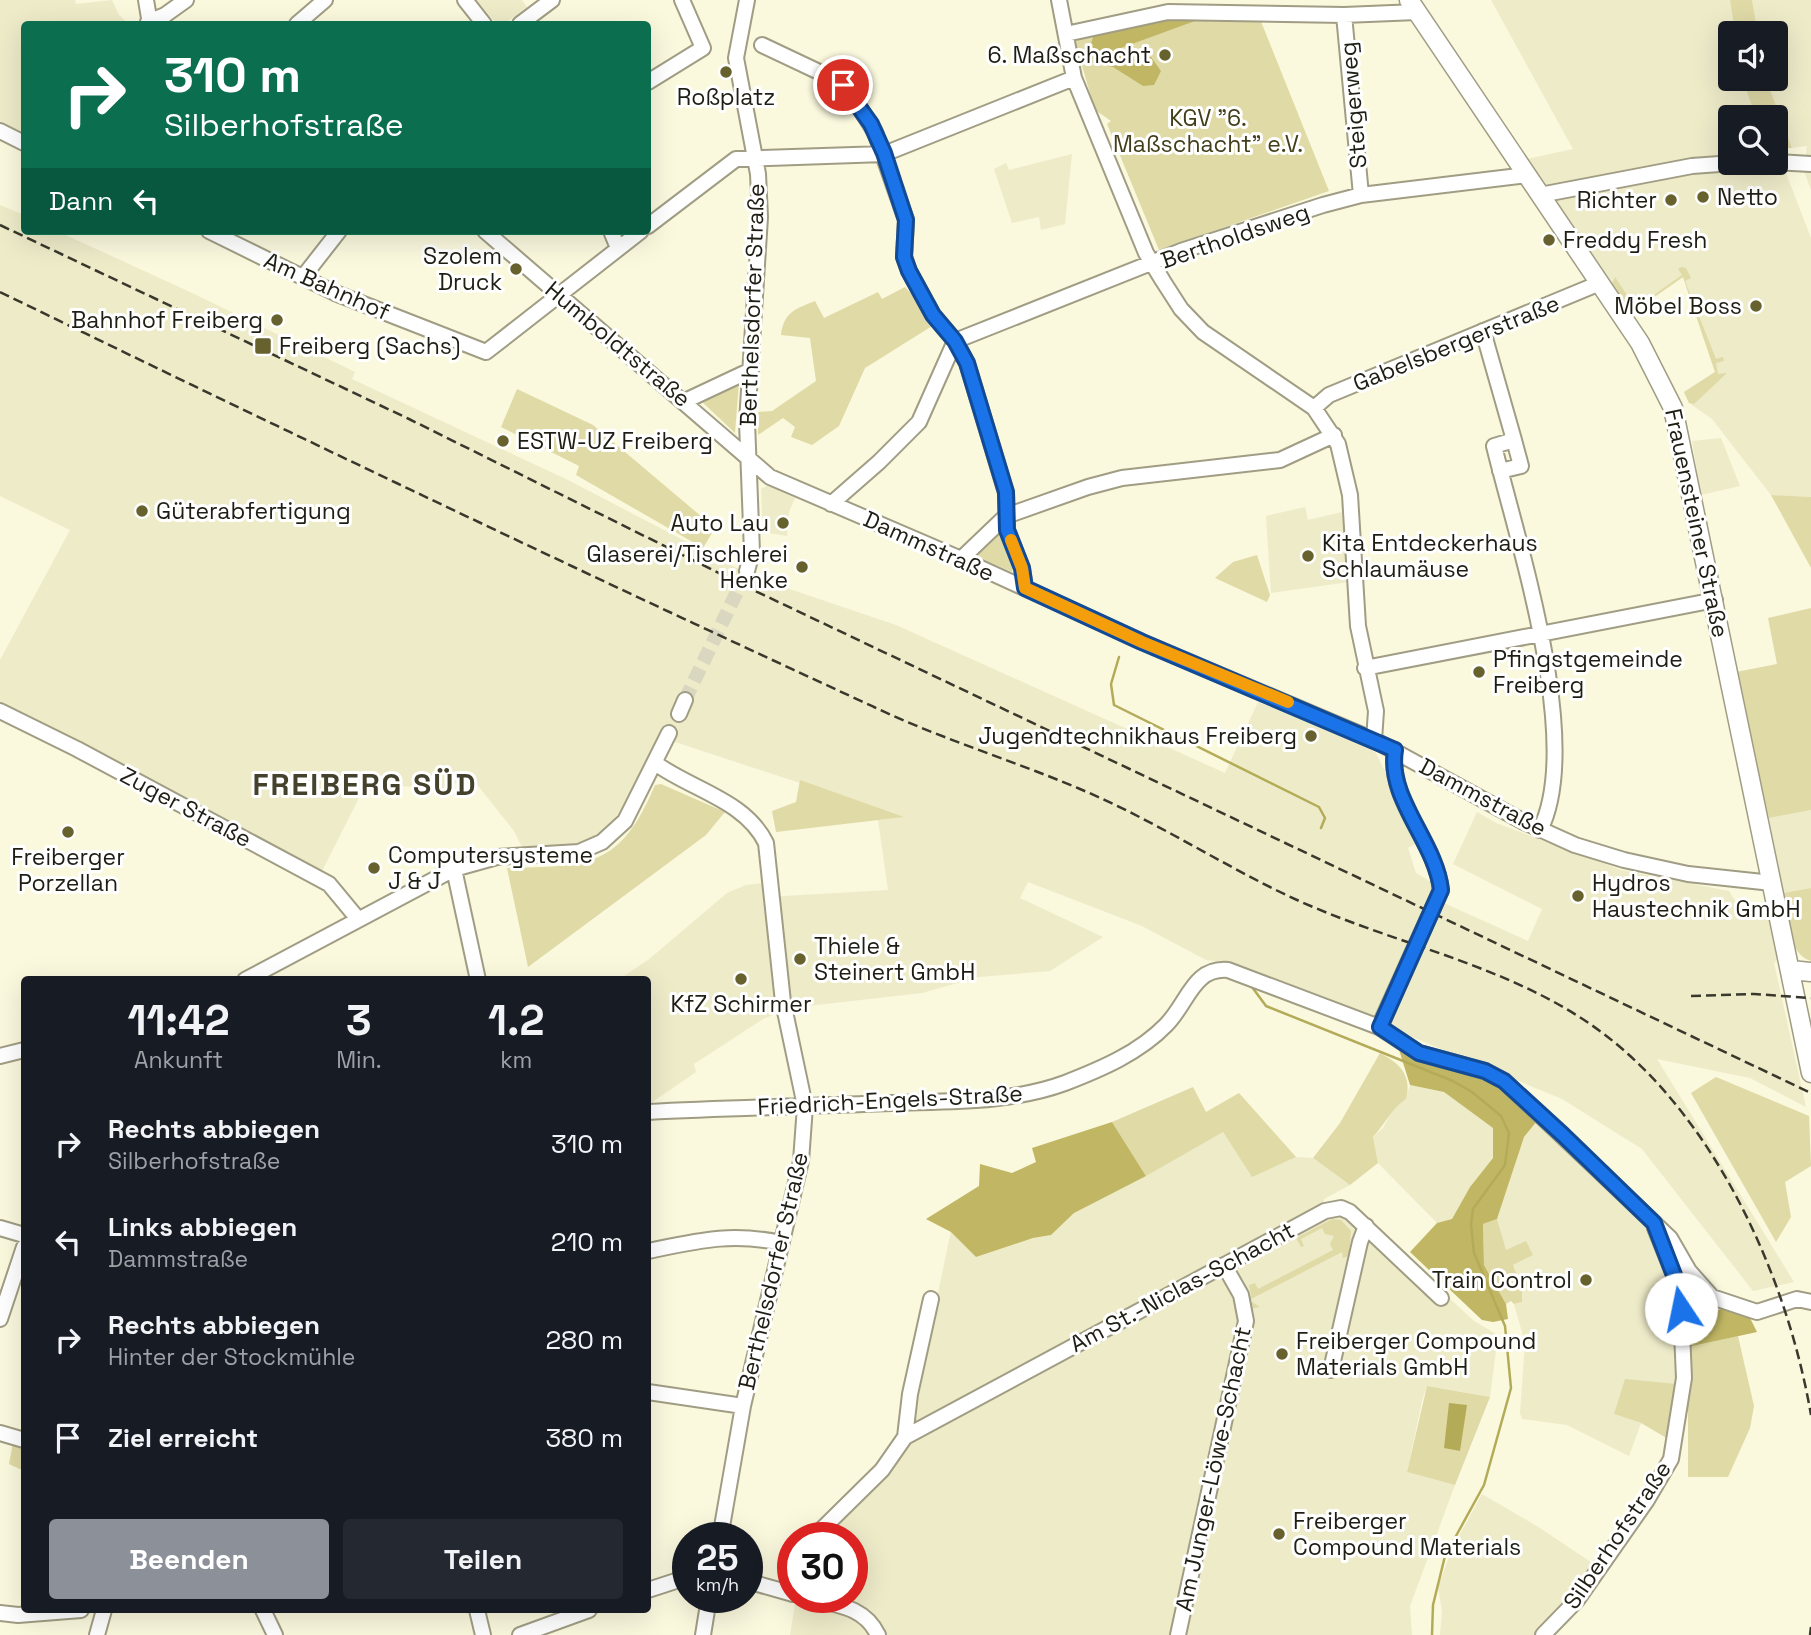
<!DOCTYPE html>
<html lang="de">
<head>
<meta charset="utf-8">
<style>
	:root { --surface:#171b24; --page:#242831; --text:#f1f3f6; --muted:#9ea1a6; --accent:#8c9099 }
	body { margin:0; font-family:"Space Grotesk",sans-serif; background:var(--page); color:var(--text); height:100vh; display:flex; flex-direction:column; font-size:26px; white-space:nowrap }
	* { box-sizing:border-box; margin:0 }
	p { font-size:23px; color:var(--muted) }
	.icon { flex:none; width:38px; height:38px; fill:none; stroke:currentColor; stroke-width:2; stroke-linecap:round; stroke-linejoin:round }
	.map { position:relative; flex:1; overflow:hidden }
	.details { position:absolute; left:21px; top:976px; width:630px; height:637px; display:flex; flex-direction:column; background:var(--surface); border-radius:7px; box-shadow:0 7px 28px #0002 }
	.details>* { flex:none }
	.banner { position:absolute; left:21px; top:21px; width:630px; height:214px; border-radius:7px; box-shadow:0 7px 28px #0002; background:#0b6e4f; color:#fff; overflow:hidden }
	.fabs { position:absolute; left:1718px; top:21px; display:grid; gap:14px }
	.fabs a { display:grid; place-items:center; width:70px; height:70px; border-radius:7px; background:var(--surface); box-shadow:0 7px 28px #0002; font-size:35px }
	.speed { position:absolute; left:672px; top:1522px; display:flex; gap:14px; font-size:35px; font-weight:700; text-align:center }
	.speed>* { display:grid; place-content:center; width:91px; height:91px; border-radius:50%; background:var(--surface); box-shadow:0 7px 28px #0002; line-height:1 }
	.speed small { font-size:18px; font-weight:400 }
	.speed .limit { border:10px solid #d22; background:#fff; color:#111 }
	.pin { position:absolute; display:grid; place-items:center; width:60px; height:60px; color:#fff; margin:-30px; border:4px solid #fff; border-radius:50%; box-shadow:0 2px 7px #0007 }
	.me { position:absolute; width:77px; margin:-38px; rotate:349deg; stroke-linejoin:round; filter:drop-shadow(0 0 5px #0008) }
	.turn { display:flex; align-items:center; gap:24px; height:147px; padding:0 28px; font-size:32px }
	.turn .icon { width:91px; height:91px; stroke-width:2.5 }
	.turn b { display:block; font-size:49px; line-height:60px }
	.then { display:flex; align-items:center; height:66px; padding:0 28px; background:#0003; gap:14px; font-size:26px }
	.eta { display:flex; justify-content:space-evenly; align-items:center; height:119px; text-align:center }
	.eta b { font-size:42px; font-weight:600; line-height:49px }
	.button { display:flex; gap:14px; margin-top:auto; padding:14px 28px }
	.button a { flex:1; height:80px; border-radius:7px; background:var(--accent); color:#fff; font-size:28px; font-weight:600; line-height:80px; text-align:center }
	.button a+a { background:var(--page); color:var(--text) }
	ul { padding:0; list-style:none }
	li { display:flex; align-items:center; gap:21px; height:98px; padding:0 28px }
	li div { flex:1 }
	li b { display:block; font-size:26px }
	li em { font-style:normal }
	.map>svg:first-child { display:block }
	.built { fill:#eeebc9 }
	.green { fill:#e0daa7 }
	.forest { fill:#c0b664 }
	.water { fill:#b4ab59 }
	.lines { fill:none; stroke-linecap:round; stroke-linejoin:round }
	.stream { stroke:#b4ab59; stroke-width:2.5 }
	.minor-tunnel { stroke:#d9d7bf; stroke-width:14; stroke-dasharray:14 7; stroke-linecap:butt }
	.minor-casing { stroke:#a09d84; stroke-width:18 }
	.major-casing { stroke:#a09d84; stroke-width:21 }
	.minor { stroke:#fff; stroke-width:14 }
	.major { stroke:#fff; stroke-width:18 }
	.rail { stroke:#39382c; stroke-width:2.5; stroke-dasharray:10 5; stroke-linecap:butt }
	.route-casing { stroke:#114b97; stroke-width:18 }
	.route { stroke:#1a73e8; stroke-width:12 }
	.slow { stroke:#f59e0b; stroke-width:12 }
	.poi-dot { fill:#67612d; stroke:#fff; stroke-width:2.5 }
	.labels { text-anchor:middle; stroke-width:6; stroke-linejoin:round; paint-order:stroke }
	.poi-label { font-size:23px; fill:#1f1e14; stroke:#fff; text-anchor:start }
	.street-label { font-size:23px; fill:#1f1e14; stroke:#fff }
	.park-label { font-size:23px; fill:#423e1a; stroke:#fff }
	.district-label { font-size:30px; font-weight:bold; letter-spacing:2px; fill:#44412c; stroke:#fff }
</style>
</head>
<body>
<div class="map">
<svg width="1811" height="1635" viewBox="0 0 1811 1635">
	<rect width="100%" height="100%" fill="#faf8dd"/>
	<path class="built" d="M0,0h75l1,4 36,-4 7,15 10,9h-105v110l-24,-13z
		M476,0h46l5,7 -23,17h-7z
		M1491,0h239l5,33h-4v46h11l14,38h-25v46h45v-6l10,16 25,65v259l-40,-2 -59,-76 -23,-16 -5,-11 31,-20 -32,-95 -53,37 -103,-150v-5l46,-10z
		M1752,0h59v190l-7,-19 3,-25 -15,2 -26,-69h10v-46h-18z
		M1072,154l-7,70 -24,6 -2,-13 -27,6 -18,-54 12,-6 3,7z
		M0,205l24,10v16h33l133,61 165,80 -3,7 216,101 186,97 142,48 329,148 33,-71 105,43 13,8 43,89 -11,6 8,25 19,11v15l93,42 14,-32 -89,-45 24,-52 19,11 125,47 108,21 16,25 27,4 6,39 -4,4 32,144 -56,-29 -93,-19 137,223 -41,9 -111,-142 -80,-50 -329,-136 -27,-3 -64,-34 -114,-44 -8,16 83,39 -53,34 -71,6 -57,16 -132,15 -27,11 -69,45 2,8 -48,33v-125h-30l30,-20 79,-67 19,-8 18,-2 3,14 121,-7 -10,-70 25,-3 -240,-79 -37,73 -25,28 -24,8 -53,4 -10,-20 -46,-58 -20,16 -82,-5 -46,91 -320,-170v-45l70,-130 -70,-34z
		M1721,438l19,48 -39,9 -9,-54z
		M768,485l27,13 -6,14 -2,24 -24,-4 -2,-43z
		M1305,507l3,13 34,-8 7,70 -78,11 -5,-77z
		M1811,810v78l-28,5 -14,-75z
		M1410,1085l34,7 49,36v30l-23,29 -18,32 -15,4 -59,-60 -5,-26 10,-9 12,-22 11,-7z
		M1541,1116l113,107 20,52 3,109 -63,30 27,9 -12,33 -62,-31 -45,-6 -2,-6 5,-70 -11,-39 8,-2v-14l-9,-23 19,-10 -27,-5 -8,-31 27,-82z
		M1223,1132l29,44 44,-19 17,1 37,27 -26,14 -1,9 35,6 116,107 24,14 -8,62 -63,-11 -5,15 -15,71 48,13 -45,121 2,29h-622l6,-37h56v-60h-36l67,-64 28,-52 40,-191 25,26 57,-19 18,-3 23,-22z
		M1482,1494l58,34 58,39 -55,68h-103l2,-24 -4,-24 14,-38z"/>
	<path class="green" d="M1730,0h22l6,33h-23z
		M1173,17l87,2 69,172 -170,59 -52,-126 4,-3 -16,-11 -20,-68 12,-6z
		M1742,79h24l26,69h-16v-31h-20z
		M1681,267l5,1 5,10 -6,3 31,78 7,-2 1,4 -8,2 2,11 9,-1 -33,31 -5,-1 -5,-11 31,-20 -32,-95 -53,37 -19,-28 4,-9 16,24 6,-4 4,7 41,-29 -4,-6z
		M905,287l32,36 -72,45 -26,58 -27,19 -21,-8 4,-10 -12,-9 -25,17v-23l14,-1 44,-30 -6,-43 -29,-3c3,-23 14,-26 34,-34l9,17 54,-26 4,7z
		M739,382l-4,51 -35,-33z
		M517,389l76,36 122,103 -12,20 -127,-73 3,-9 -78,-39z
		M1771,495l40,2v71z
		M998,532l15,36 -1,4 -36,-16z
		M1257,555l13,40 -3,7 -52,-24 18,-16z
		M1811,608v202l-42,8 -38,-145 46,-9 -9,-46z
		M800,780l104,37 -128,15 -4,-21 24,-9z
		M661,784l64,28 -19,23 -178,132 -21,-99c82,-2 113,0 148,-83z
		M1811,888v73c-24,-7 -24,-47 -28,-68z
		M1380,1053c21,11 32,23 26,46 -15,10 -21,25 -33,38l5,26 -28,22 -37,-27 27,-35z
		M1716,1077l93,39 2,50 -26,16 6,35 -15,25 -85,-149z
		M1193,1087l13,25 33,-19 57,64 -44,20 -29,-45 -77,44 -34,-54z
		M1332,1219l9,1 10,11 -2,25 -6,2 -1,-6 -93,48 11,7 -10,2 -3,-10 4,-3 -2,-11 6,-2 3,6 75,-39 -3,-6 4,-8 -9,-2 -3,-6 -21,11 3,7 -3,1 -5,-9z
		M1497,1219l9,31 20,-9 7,14 -20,10 9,23v14l-8,2 -3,-3 -5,3 -22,-39 -1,-41z
		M1738,1336l16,70 -4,22 -22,49h-40v-130z
		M1625,1379l52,5 -7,56 -29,-17 -27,-9z
		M1427,1386l63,11 -35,88 -48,-13z
		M13,1442l11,3v26l-15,-7z"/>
	<path class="forest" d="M1162,15l41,3 -82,30 15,11 15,-2 10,14 -7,14 -11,1 -30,-19 -21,-4 -3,-12 5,-18z
		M1396,1040l89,31 56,45 -17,21 -27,82 -14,5 1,41 22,39 2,15 -15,3 -11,-2 -72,-68 27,-29 15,-4 18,-32 23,-29v-30l-49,-36 -34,-7z
		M1112,1122l34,54 -72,37 -23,22 -18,3 -57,19 -25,-25 -25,-13 53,-33 1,-22 32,9 24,-11 -4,-14z
		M1739,1308l10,8 8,16 -69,15 -2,-35z"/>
	<path class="water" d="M1449,1403l18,2 -7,46 -16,-3z"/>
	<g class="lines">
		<path class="stream" d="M1119,657l-8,27 3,21 205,102 6,11 -4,10
			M1252,983v4l14,19 187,75 19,11 29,24 8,17 -4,32 -32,44 -2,16 3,28 31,73 6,62 -27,97 -39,71 -12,49 -1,30"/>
		<path class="minor-tunnel" d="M685,700l62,-129"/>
		<g class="minor-casing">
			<path id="minor" d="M146,0l4,24
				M465,0l19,24
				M747,0l-11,58 22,116 2,43 -13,205 5,130 -5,19
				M1059,0l15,78 72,175 17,28 18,28 22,23 111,76 24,36 12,51 8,131 18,85 -2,29
				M1344,15l17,180
				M148,22l17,-7 21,-15
				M297,24l28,-24
				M520,24l32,-24
				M1066,34l102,-22 176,3 73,-3
				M762,45l74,35 18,19 21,33 31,88 -2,37 5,14 24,44 22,26 12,22 39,130 1,37 15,38 3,20
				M648,82l55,-34 -21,-48
				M0,131l24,12
				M1776,162l35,2
				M1540,195l152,-29 41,-3
				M648,226l88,-67 148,-5 190,-76
				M209,231l126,62 151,59 155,-121
				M485,231l285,246 191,82 181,83 232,98 150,82 51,23 49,15 64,14 84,9
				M611,231l7,17
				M303,277l36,-46
				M1483,331l31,109 -20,6c23,94 90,297 46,384
				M955,341l226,-90 142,-46 38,-10 166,-20
				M685,401l66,-31
				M1314,408l15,-13 271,-112
				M1500,471l21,-5 -7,-26
				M831,504l48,-42 40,-40 36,-81
				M961,559l45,-43 82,-29 34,-9 158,-18 54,-25
				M1365,668l350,-68
				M0,711l77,38 252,135 29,35
				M679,714l6,-14
				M655,763c37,27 90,37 111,80l17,159 22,104 -4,55 -58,245 -23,132
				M454,869l24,111
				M245,980l209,-111 43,-12 82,-5 23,-10 23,-21 44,-88
				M1379,1027l62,-137c-5,-48 -54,-90 -46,-140
				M0,1056l24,-6
				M648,1112c81,-4 162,-6 244,-9 57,-2 119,0 173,-20 36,-14 74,-30 101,-58 22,-22 27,-58 62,-55l151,57 40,26 66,18 19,10 166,157 19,33 23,26 45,15 40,-13 14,3
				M0,1228l24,7
				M648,1251c49,-10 83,-19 133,-8
				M0,1319l24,-72
				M1331,1370l29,-128 6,-16
				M648,1392l95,14
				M0,1433l24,7
				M905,1437l5,-43 21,-95
				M813,1538l69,-68 23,-33 420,-226 16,-3 9,4 91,86
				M747,1581l46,13
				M648,1590l40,-13
				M808,1598c28,7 56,8 70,37
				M263,1610l12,25
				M477,1610l6,25
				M0,1613l18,2 63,-5
				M97,1635l7,-25
				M520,1635l69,-25
				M703,1635l6,-37
				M1178,1635l68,-314 -5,-26 -17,-30
				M1543,1635l34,-35 70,-100 24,-41 13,-81 -3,-69 -7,-34 -19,-47"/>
		</g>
		<g class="major-casing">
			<path id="major" d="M1409,0l231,343 33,65 138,665
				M1791,970l20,2"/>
		</g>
		<use href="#minor" class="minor"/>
		<use href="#major" class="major"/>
		<path class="rail" d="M0,225l409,194 340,169 1062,505
			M0,292c290,141 581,280 874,415 67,32 138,53 206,82 69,29 131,69 198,102 117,58 251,73 350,163 98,88 161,233 183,361
			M1691,996l63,-2 57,4
			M1810,1635l1,-8"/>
	</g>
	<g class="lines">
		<g class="route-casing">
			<path id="route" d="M843,85l28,39 13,29 22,67 -2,37 5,14 24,44 22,26 12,22 39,129 1,38 15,38 3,20 117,54 253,108c-8,49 41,92 46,140l-61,137 39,26 66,18 19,10 59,54 91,88 20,52 7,34"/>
		</g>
		<use href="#route" class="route"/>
		<path class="slow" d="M1011,540l11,28 3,20 117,54 146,60"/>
	</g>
	<g class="poi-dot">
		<circle cx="1165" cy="55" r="7"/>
		<circle cx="726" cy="72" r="7"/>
		<circle cx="1703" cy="197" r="7"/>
		<circle cx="1671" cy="200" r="7"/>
		<circle cx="1549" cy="240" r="7"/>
		<circle cx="516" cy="269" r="7"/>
		<circle cx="1756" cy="306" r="7"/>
		<circle cx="277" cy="320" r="7"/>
		<rect x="254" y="337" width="18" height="18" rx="3.5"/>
		<circle cx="503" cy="441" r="7"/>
		<circle cx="142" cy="511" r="7"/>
		<circle cx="783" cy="523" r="7"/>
		<circle cx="1308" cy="556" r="7"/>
		<circle cx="802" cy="567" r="7"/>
		<circle cx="1479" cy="672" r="7"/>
		<circle cx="1311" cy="736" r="7"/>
		<circle cx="68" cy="832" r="7"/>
		<circle cx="374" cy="868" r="7"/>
		<circle cx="1578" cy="896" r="7"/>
		<circle cx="800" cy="959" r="7"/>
		<circle cx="741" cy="979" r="7"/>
		<circle cx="1586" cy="1280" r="7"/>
		<circle cx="1282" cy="1354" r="7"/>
		<circle cx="1279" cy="1534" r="7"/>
	</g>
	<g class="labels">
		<g class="poi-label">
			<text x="1151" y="63" text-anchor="end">6. Maßschacht</text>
			<text x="726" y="105" text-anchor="middle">Roßplatz</text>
			<text x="1717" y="205">Netto</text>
			<text x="1657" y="208" text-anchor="end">Richter</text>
			<text x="1563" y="248">Freddy Fresh</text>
			<text x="502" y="264" text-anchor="end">Szolem<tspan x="502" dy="26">Druck</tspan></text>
			<text x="1742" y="314" text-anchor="end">Möbel Boss</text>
			<text x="263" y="328" text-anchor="end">Bahnhof Freiberg</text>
			<text x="279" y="354">Freiberg (Sachs)</text>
			<text x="517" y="449">ESTW-UZ Freiberg</text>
			<text x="156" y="519">Güterabfertigung</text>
			<text x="769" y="531" text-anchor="end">Auto Lau</text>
			<text x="1322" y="551">Kita Entdeckerhaus<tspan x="1322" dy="26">Schlaumäuse</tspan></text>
			<text x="788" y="562" text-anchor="end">Glaserei/Tischlerei<tspan x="788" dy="26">Henke</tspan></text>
			<text x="1493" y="667">Pfingstgemeinde<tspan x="1493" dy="26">Freiberg</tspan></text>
			<text x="1297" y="744" text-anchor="end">Jugendtechnikhaus Freiberg</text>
			<text x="388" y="863">Computersysteme<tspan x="388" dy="26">J &amp; J</tspan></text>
			<text x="68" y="865" text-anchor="middle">Freiberger<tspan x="68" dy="26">Porzellan</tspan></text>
			<text x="1592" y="891">Hydros<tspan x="1592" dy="26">Haustechnik GmbH</tspan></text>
			<text x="814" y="954">Thiele &amp;<tspan x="814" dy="26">Steinert GmbH</tspan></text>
			<text x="741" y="1012" text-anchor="middle">KfZ Schirmer</text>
			<text x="1572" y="1288" text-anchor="end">Train Control</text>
			<text x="1296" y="1349">Freiberger Compound<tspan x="1296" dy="26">Materials GmbH</tspan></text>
			<text x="1293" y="1529">Freiberger<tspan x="1293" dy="26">Compound Materials</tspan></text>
		</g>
		<g class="street-label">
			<text transform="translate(1353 105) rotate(-95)" y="8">Steigerweg</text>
			<text transform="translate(1235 236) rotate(-19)" y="8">Bertholdsweg</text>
			<text transform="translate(327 286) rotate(24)" y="8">Am Bahnhof</text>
			<text transform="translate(752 305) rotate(-88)" y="8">Berthelsdorfer Straße</text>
			<text transform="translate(1456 343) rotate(-22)" y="8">Gabelsbergerstraße</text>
			<text transform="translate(618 344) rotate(40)" y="8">Humboldtstraße</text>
			<text transform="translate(1697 523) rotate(78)" y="8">Frauensteiner Straße</text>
			<text transform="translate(929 546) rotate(24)" y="8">Dammstraße</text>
			<text transform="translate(1483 797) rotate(28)" y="8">Dammstraße</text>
			<text transform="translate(186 807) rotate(28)" y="8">Zuger Straße</text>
			<text transform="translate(890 1100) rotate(-3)" y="8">Friedrich-Engels-Straße</text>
			<text transform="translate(773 1271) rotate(-77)" y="8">Berthelsdorfer Straße</text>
			<text transform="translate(1182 1287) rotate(-28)" y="8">Am St.-Niclas-Schacht</text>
			<text transform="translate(1213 1469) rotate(-78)" y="8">Am Junger-Löwe-Schacht</text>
			<text transform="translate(1617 1535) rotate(-56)" y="8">Silberhofstraße</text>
		</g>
		<g class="park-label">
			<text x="1208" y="126">KGV "6.<tspan x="1208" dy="26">Maßschacht" e.V.</tspan></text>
		</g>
		<g class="district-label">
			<text x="365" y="795">FREIBERG SÜD</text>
		</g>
	</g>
</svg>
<div class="fabs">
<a><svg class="icon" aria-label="sound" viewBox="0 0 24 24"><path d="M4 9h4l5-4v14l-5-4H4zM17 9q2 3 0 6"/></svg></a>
<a><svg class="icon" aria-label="search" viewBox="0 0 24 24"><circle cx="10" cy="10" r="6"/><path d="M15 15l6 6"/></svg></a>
</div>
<div class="speed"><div>25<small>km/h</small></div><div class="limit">30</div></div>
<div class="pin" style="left:843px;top:85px;background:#d93025"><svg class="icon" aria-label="arrive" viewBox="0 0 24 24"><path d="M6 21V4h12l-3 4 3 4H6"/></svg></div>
<svg class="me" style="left:1681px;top:1309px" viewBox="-20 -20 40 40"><circle r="19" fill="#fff"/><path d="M0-13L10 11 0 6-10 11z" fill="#1a73e8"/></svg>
<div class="banner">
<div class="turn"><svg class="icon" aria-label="right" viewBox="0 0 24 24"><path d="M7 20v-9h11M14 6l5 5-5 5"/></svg><div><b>310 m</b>Silberhofstraße</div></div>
<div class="then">Dann<svg class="icon" aria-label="left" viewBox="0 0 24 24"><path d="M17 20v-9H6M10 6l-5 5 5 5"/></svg></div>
</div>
<section class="details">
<div class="eta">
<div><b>11:42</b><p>Ankunft</p></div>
<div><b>3</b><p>Min.</p></div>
<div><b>1.2</b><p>km</p></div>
</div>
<ul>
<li><svg class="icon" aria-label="right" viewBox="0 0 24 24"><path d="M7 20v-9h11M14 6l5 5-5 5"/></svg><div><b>Rechts abbiegen</b><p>Silberhofstraße</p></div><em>310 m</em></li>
<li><svg class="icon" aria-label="left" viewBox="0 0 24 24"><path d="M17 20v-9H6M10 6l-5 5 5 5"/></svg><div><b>Links abbiegen</b><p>Dammstraße</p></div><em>210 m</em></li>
<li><svg class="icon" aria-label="right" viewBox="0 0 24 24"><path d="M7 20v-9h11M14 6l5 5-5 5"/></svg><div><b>Rechts abbiegen</b><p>Hinter der Stockmühle</p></div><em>280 m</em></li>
<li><svg class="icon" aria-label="arrive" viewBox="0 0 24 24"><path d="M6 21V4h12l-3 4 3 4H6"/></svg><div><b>Ziel erreicht</b></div><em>380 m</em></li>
</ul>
<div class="button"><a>Beenden</a><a>Teilen</a></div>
</section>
</div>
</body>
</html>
